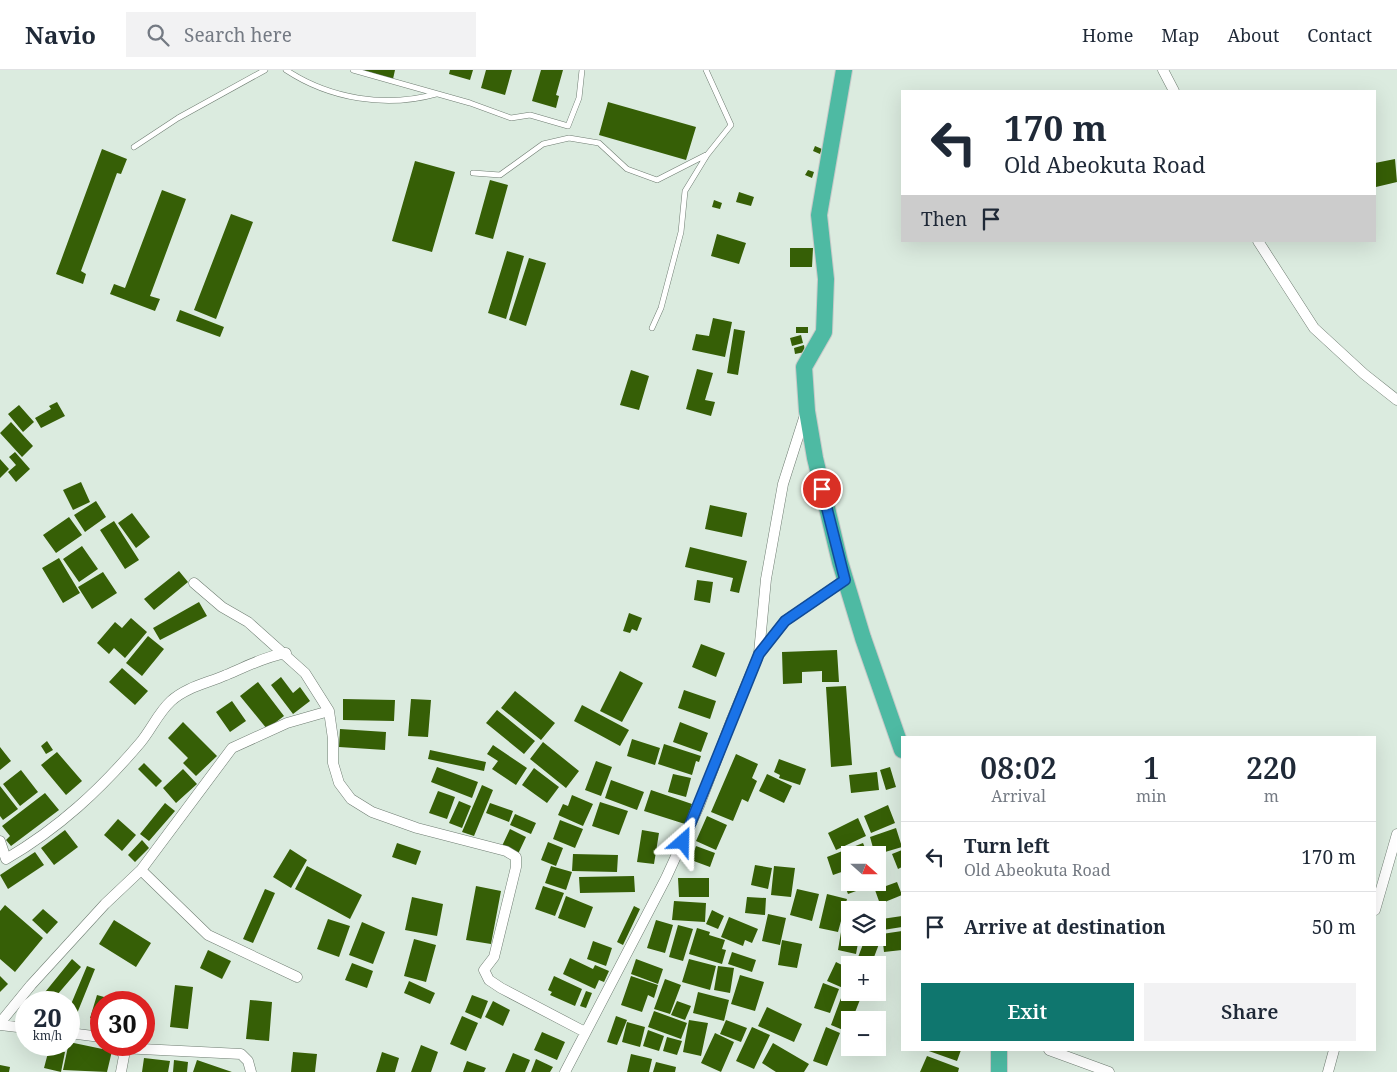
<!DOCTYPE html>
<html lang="en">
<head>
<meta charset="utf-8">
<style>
	:root { --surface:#fff; --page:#f2f2f3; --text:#1f2937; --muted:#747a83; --line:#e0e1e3; --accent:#0f766e }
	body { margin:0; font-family:"Noto Serif",serif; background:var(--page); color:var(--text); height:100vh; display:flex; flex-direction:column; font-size:19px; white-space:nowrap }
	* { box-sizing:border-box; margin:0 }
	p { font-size:16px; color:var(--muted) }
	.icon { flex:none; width:28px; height:28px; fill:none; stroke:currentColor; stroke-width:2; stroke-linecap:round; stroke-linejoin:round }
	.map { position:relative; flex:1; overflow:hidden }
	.details { position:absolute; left:901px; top:666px; width:475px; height:315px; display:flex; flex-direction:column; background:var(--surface); border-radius:0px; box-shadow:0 5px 20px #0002 }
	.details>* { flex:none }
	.banner { position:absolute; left:901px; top:20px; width:475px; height:152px; border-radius:0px; box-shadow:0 5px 20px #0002; background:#fff; color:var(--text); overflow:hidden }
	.needle { width:32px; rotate:111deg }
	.tools { position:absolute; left:841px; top:776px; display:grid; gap:10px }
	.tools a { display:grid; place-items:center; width:45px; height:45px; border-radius:0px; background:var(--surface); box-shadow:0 5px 20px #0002; font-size:25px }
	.speed { position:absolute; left:15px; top:921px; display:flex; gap:10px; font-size:25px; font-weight:700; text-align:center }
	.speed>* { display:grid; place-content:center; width:65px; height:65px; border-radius:50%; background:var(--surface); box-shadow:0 5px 20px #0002; line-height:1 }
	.speed small { font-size:12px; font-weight:400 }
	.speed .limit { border:8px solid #d22; background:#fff; color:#111 }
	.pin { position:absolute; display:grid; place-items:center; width:42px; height:42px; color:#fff; margin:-21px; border:2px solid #fff; border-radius:50%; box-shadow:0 1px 5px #0007 }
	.me { position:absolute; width:55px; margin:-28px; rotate:25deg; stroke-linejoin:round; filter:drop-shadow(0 0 4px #0008) }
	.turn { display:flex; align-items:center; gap:18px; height:105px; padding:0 20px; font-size:22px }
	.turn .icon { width:65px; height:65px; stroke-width:2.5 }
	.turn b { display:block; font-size:35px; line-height:42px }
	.then { display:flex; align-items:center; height:48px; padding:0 20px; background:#0003; gap:10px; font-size:19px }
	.eta { display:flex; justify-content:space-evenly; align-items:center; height:85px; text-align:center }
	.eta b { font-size:30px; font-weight:600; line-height:35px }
	.cta { display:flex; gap:10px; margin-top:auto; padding:10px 20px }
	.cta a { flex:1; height:58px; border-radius:0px; background:var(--accent); color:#fff; font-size:20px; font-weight:600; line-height:58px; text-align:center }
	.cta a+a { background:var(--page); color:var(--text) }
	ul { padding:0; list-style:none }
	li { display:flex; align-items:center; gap:15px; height:70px; padding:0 20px; border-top:1px solid var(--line) }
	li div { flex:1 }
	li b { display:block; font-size:19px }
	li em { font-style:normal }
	header { display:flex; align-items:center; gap:30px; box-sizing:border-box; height:70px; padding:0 25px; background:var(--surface); border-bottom:1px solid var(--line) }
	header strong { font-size:24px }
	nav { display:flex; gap:28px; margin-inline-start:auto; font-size:18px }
	.search { width:350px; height:45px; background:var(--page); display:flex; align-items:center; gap:12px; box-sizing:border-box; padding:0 18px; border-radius:0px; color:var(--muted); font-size:19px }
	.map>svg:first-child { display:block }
	.building { fill:#365f06 }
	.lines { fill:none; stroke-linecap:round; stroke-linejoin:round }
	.service-casing { stroke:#6e7c71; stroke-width:6 }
	.minor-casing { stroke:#6e7c71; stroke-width:11 }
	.trunk-casing { stroke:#c8c9c8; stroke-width:18 }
	.service { stroke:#fff; stroke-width:5 }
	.minor { stroke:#fff; stroke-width:10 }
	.trunk { stroke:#4ebaa3; stroke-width:16 }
	.route-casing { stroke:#114b97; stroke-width:12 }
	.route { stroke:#1a73e8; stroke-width:9 }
</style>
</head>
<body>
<header>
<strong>Navio</strong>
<div class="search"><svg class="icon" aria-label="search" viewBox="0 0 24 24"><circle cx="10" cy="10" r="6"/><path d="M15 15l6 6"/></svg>Search here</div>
<nav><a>Home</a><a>Map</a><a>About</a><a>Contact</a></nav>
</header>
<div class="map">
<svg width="1397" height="1002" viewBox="0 0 1397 1002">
	<rect width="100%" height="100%" fill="#dbebdf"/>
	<path class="building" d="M362,0h33l-2,9z
		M450,0h23l-3,10 -21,-6z
		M486,0h26l-7,25 -24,-7z
		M541,0h22l-7,25 3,1 -3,12 -24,-7z
		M608,32l88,25 -10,33 -87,-25z
		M815,76l7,3 -2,5 -7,-3z
		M102,79l25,10 -6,15 -4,-1 -36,98 5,3 -3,10 -27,-10z
		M1395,89l2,23 -21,5 -1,-24z
		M415,91l40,11 -23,80 -40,-11z
		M808,100l6,2 -2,6 -7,-3z
		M490,110l18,5 -15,54 -18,-5z
		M162,120l24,9 -36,97 10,3 -5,12 -45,-17 4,-10 11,4z
		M739,122l15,5 -3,9 -15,-4z
		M714,130l8,3 -2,6 -8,-2z
		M231,144l22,8 -37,97 -22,-9z
		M717,164l29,9 -7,21 -28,-8z
		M790,178h23l-1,19h-22z
		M507,181l17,5 -18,63 -18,-6z
		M529,188l17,5 -20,63 -17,-6z
		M180,240l44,17 -4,10 -44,-16z
		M713,248l19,4 -7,35 -33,-7 4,-16 13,2z
		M796,257h12v6h-12z
		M734,259l11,2 -7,44 -11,-2z
		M801,265l2,8 -11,3 -2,-8z
		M804,275l1,7 -10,2 -1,-6z
		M697,299l16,4 -8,27 10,2 -4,14 -25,-7z
		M631,300l18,6 -10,34 -19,-5z
		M57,332l8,14 -24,12 -6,-10 16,-9 -2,-3z
		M19,335l15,17 -11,10 -15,-18z
		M11,352l22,24 -11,11 -22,-24z
		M15,382l15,17 -14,13 -8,-10 8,-7 -7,-8z
		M0,389l9,10 -9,9z
		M81,412l9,20 -17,8 -10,-20z
		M96,431l10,16 -21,15 -11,-17z
		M710,435l37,8 -5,24 -37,-8z
		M132,443l18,24 -14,11 -18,-25z
		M69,447l13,18 -26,18 -13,-18z
		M114,451l25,39 -14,9 -25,-39z
		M82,476l16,23 -19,13 -16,-23z
		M690,477l57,14 -8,32 -9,-2 3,-13 -48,-11z
		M59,488l21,35 -17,10 -21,-35z
		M179,501l9,11 -34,28 -10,-11z
		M103,502l14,21 -25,16 -14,-22z
		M697,510l16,2 -3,21 -16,-3z
		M199,532l8,14 -47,24 -7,-12z
		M629,543l13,5 -5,13 -5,-2 -2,4 -7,-2z
		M131,548l16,14 -22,26 -11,-10 -5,6 -12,-11 18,-21 7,6z
		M148,566l16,13 -22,27 -16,-13z
		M701,574l24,9 -9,24 -24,-10z
		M837,580l2,32h-17v-11l-20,1v11l-19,1 -1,-32z
		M122,598l26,23 -13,14 -26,-23z
		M620,601l23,12 -21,39 -22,-11z
		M281,607l12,16 7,-6 10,14 -17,13 -22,-29z
		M258,612l26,34 -17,13 -27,-33z
		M846,616l6,79 -21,2 -5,-80z
		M684,620l32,11 -6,18 -32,-11z
		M515,621l40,32 -14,17 -40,-32z
		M343,629l52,1 -1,21 -51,-1z
		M411,629l20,1 -3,37 -20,-1z
		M232,631l14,20 -16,11 -14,-20z
		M582,635l47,25 -9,16 -46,-25z
		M497,640l38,31 -11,13 -38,-31z
		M183,652l34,34 -21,20 -13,-13 5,-5 -20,-20z
		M680,652l28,11 -7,19 -28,-10z
		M340,659l46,3 -1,18 -46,-3z
		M632,669l28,9 -5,17 -28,-9z
		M47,671l6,9 -7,4 -5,-8z
		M543,672l36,29 -13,17 -36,-29z
		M664,674l37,12 -2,6 -3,-1 -4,14 -34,-11z
		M493,675l34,23 -11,17 -24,-16 6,-8 -11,-7z
		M0,677l11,14 -11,9z
		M430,680l56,12 -2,9 -56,-12z
		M57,682l25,29 -16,14 -25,-30z
		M736,684l22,10 -6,14 5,3 -9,21 -6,-3 -9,22 -22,-9z
		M779,689l27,10 -6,16 -21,-7 1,-3 -6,-3z
		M596,691l16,6 -11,29 -16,-6z
		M144,693l18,18 -6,6 -18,-18z
		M437,697l41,15 -6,16 -41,-16z
		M890,697l6,20 -10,3 -6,-20z
		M534,698l25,19 -12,16 -25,-18z
		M183,699l14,15 -21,19 -13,-15z
		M21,700l17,22 -18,14 -17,-22z
		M877,702l2,18 -28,3 -2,-18z
		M673,704l18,4 -5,19 -18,-5z
		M767,704l25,12 -8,17 -25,-12z
		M611,710l33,12 -7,18 -32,-12z
		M482,715l11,5 -19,46 -12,-4z
		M0,716l18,23 -15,11 -3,-4z
		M651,720l41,14 -7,20 -41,-13z
		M438,721l17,6 -8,22 -18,-6z
		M45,723l14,17 -48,36 -5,-6 4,-4 -8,-10z
		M572,725l21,9 -10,22 -25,-11 5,-11 5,2z
		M459,731l12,5 -9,22 -13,-5z
		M600,732l28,9 -9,24 -27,-9z
		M165,733l10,8 -26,30 -9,-7z
		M490,733l23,8 -4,11 -23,-9z
		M888,735l7,18 -24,10 -7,-17z
		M515,744l21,9 -5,11 -21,-9z
		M707,746l20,9 -11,25 -20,-9z
		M858,748l8,18 -30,14 -8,-17z
		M118,749l18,16 -14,16 -18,-16z
		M560,750l23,9 -8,19 -22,-9z
		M896,758l6,19 -27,8 -5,-18z
		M510,759l16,8 -8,17 -16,-8z
		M65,760l13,17 -24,18 -13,-17z
		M642,760l17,3 -5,31 -17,-2z
		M142,770l7,8 -14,14 -7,-7z
		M548,772l15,6 -7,18 -15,-6z
		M397,773l24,8 -5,14 -24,-8z
		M863,773l5,12h-18v14l-17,6 -6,-18z
		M696,776l19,7 -5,14 -19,-7z
		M290,779l17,11 -16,28 -18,-11z
		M902,780v17l-4,2 -6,-15z
		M35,782l9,13 -36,24 -8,-14z
		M573,784l45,1 -1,17 -45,-1z
		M755,795l17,3 -4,21 -17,-4z
		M307,796l55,29 -12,24 -55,-30z
		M551,796l21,6 -6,18 -21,-7z
		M774,796l21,2 -4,29 -20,-2z
		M878,798l5,13 -35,13 -6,-16 8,-3v7h28z
		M634,806l1,16 -55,1 -1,-16z
		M678,808h31v19h-30z
		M897,812l5,13 -22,9 -5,-14z
		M476,816l25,5 -10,53 -25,-4z
		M543,816l21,7 -9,23 -20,-7z
		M265,819l10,4 -22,50 -10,-4z
		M797,819l22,5 -7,27 -22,-6z
		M827,824l20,5 -9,33 -19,-4z
		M566,826l27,11 -8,21 -27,-10z
		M412,827l31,7 -6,32 -32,-6z
		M747,827l19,1 -1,17 -20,-2z
		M674,831l32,2 -1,19 -33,-2z
		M5,835l38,33 -28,34 -15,-13v-48z
		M634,836l6,3 -17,36 -6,-3z
		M43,839l15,13 -11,12 -15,-14z
		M712,840l12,6 -6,13 -12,-5z
		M768,844l18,4 -6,27 -18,-4z
		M902,846v11l-19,3 -1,-11z
		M729,847l29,12 -6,14 -7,-3 -2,6 -22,-9z
		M328,849l22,7 -11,31 -22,-8z
		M114,850l37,23 -15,24 -37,-23z
		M656,850l17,5 -8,28 -18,-5z
		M362,852l23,10 -12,32 -24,-9z
		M678,855l15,4 -10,32 -14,-4z
		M842,856l8,1v11h9l-3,16 -18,-4z
		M697,858l13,4 -1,3 16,5 -3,9 4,1 -4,14 -33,-10z
		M902,861v19l-18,2 -2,-18z
		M414,869l22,6 -10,37 -22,-6z
		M865,869l14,5 -8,21h-16z
		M782,870l20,4 -5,24 -19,-3z
		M593,871l19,7 -6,18 -19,-7z
		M208,880l23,11 -9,18 -22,-11z
		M732,882l24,8 -4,12 -24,-8z
		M570,888l23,11 2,-4 14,6 -5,11 -5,-2 -4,9 -32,-15z
		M72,889l9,8 -30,35h-14z
		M636,889l27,10 -5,15 -27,-10z
		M689,889l27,7 -6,24 -28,-8z
		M836,892l14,7 -7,19 -16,-7z
		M352,893l21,8 -6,17 -22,-8z
		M87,896l8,3 -19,47 -7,-3v-4z
		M718,896l16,2 -4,25 -16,-3z
		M740,905l24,7 -9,29 -24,-7z
		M0,906l8,8 -8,8z
		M554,906l28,13 -7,17 -25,-11 2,-3 -4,-2z
		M631,906l27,9 -4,13 -6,-3 -6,17 -21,-7z
		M665,909l16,6 -11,29 -16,-5z
		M409,911l26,12 -5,11 -26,-11z
		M847,912l3,1v9h13l-11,28h-2l-2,12 -17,-7z
		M823,913l16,6 -9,24 -16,-5z
		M175,915l18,2 -5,42 -18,-2z
		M586,921l6,2 -6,15 -6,-2z
		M698,922l31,8 -5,21 -31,-8z
		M97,925l25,7h-21v20l-11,-4z
		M472,925l16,6 -7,18 -16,-7z
		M250,930l22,2 -3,39 -23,-2z
		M493,931l17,9 -7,16 -18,-9z
		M677,931l14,5 -6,14 -14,-5z
		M767,937l35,17 -8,18 -36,-16z
		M654,941l33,12 -6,16 -33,-12z
		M462,946l16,7 -12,28 -16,-7z
		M616,946l11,4 -10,25 -10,-3z
		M689,950l19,3 -7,33 -18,-4z
		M726,950l21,8 -6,14 -21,-8z
		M627,952l18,5 -5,20 -18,-5z
		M752,957l18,8 -16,34 -18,-8z
		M826,957l14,6 -13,33 -14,-5z
		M648,960l16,6 -5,15 -16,-5z
		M542,962l23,10 -8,18 -23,-10z
		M715,963l19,9 -13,30 -20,-9z
		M667,967l15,4 -5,14 -14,-4z
		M69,972l43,9 -5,21 -44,-2z
		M773,973l36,21 -5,8h-28l-14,-9z
		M421,975l17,7 -7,20h-20z
		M49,979l16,3 -4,20 -17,-4z
		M926,980h35l-4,11z
		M293,982l24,2 -2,18h-24z
		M382,982l17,6 -4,14h-19z
		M513,983l17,7 -5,12h-20z
		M631,984l21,5 -3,13h-22z
		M927,986l32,12 -1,4h-38z
		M144,988l26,3 -2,11h-26z
		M536,989l17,8 -3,5h-19z
		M174,990l14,2 -1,10h-14z
		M197,990l35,12h-39z
		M467,991l19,7 -2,4h-21z
		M656,992l20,5 -1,5h-22z
		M0,995l10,2 -1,5h-9z"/>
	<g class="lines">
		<g class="service-casing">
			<path id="service" d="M286,0c44,29 100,38 150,24
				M353,0l117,33 41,15 19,-3 38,11 11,-28 3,-28
				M134,77l44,-29 87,-48
				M473,103l27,2 43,-31 26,-6 30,5 28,26 30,11 49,-25
				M652,258l9,-20 20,-76 4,-41 22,-36 24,-30 -25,-55"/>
		</g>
		<g class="minor-casing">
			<path id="minor" d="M1163,0l11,21
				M1258,171l56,87 50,46 33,26
				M194,513l28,24 26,15 57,51 24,38 4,28v24l6,20 12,16 21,13 45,16 89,23 10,6v10l-22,90 -10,13 5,10 12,8 84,44
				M759,583l7,-74 17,-95 22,-69
				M0,771l6,18c53,-31 94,-69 134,-116 11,-13 18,-30 31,-42 15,-14 37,-18 55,-26 20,-8 37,-18 60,-22
				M141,800l67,65 89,42
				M1375,840l22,-76
				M0,953l31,-38 74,-81 36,-34 91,-122 55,-25 42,-12
				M0,955l26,3
				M69,963l32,4
				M118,975l6,11 -3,16
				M121,978l120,6 7,7 3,11
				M1049,980l60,22
				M565,1002l101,-194 33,-72 33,-87 27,-65 26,-33 60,-41
				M1328,1002l6,-22"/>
		</g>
		<g class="trunk-casing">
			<path id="trunk" d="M844,0l-25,145 7,64 -2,53 -20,35 3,44 8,47 25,104 23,76 39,112
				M999,980v22"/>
		</g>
		<use href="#service" class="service"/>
		<use href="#minor" class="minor"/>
		<use href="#trunk" class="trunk"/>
	</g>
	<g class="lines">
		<g class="route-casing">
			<path id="route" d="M683,772l76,-188 26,-33 60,-41 -23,-91"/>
		</g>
		<use href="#route" class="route"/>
	</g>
</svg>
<div class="tools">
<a><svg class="needle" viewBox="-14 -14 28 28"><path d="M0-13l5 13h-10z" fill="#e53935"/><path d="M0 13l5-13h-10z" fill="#747a83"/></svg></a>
<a><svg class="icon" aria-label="layers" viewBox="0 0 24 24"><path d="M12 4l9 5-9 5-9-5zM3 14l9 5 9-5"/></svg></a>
<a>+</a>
<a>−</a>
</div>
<div class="speed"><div>20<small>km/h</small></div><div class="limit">30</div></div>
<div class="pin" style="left:822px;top:419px;background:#d93025"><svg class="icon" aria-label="arrive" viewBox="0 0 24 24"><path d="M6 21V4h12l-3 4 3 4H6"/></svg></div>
<svg class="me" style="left:683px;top:772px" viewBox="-20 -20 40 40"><path d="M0-17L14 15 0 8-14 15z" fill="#1a73e8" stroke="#fff" stroke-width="4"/></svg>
<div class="banner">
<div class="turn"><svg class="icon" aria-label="left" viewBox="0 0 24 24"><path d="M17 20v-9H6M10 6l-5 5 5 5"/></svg><div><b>170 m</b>Old Abeokuta Road</div></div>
<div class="then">Then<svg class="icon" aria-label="arrive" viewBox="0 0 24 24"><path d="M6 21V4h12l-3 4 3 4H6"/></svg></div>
</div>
<section class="details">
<div class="eta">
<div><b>08:02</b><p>Arrival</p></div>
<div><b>1</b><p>min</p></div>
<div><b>220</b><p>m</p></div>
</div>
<ul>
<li><svg class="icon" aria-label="left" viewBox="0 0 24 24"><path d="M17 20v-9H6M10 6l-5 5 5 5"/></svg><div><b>Turn left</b><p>Old Abeokuta Road</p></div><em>170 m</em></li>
<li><svg class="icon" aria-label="arrive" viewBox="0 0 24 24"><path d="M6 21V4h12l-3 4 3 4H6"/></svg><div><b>Arrive at destination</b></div><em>50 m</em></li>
</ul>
<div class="cta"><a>Exit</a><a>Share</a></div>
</section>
</div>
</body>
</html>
